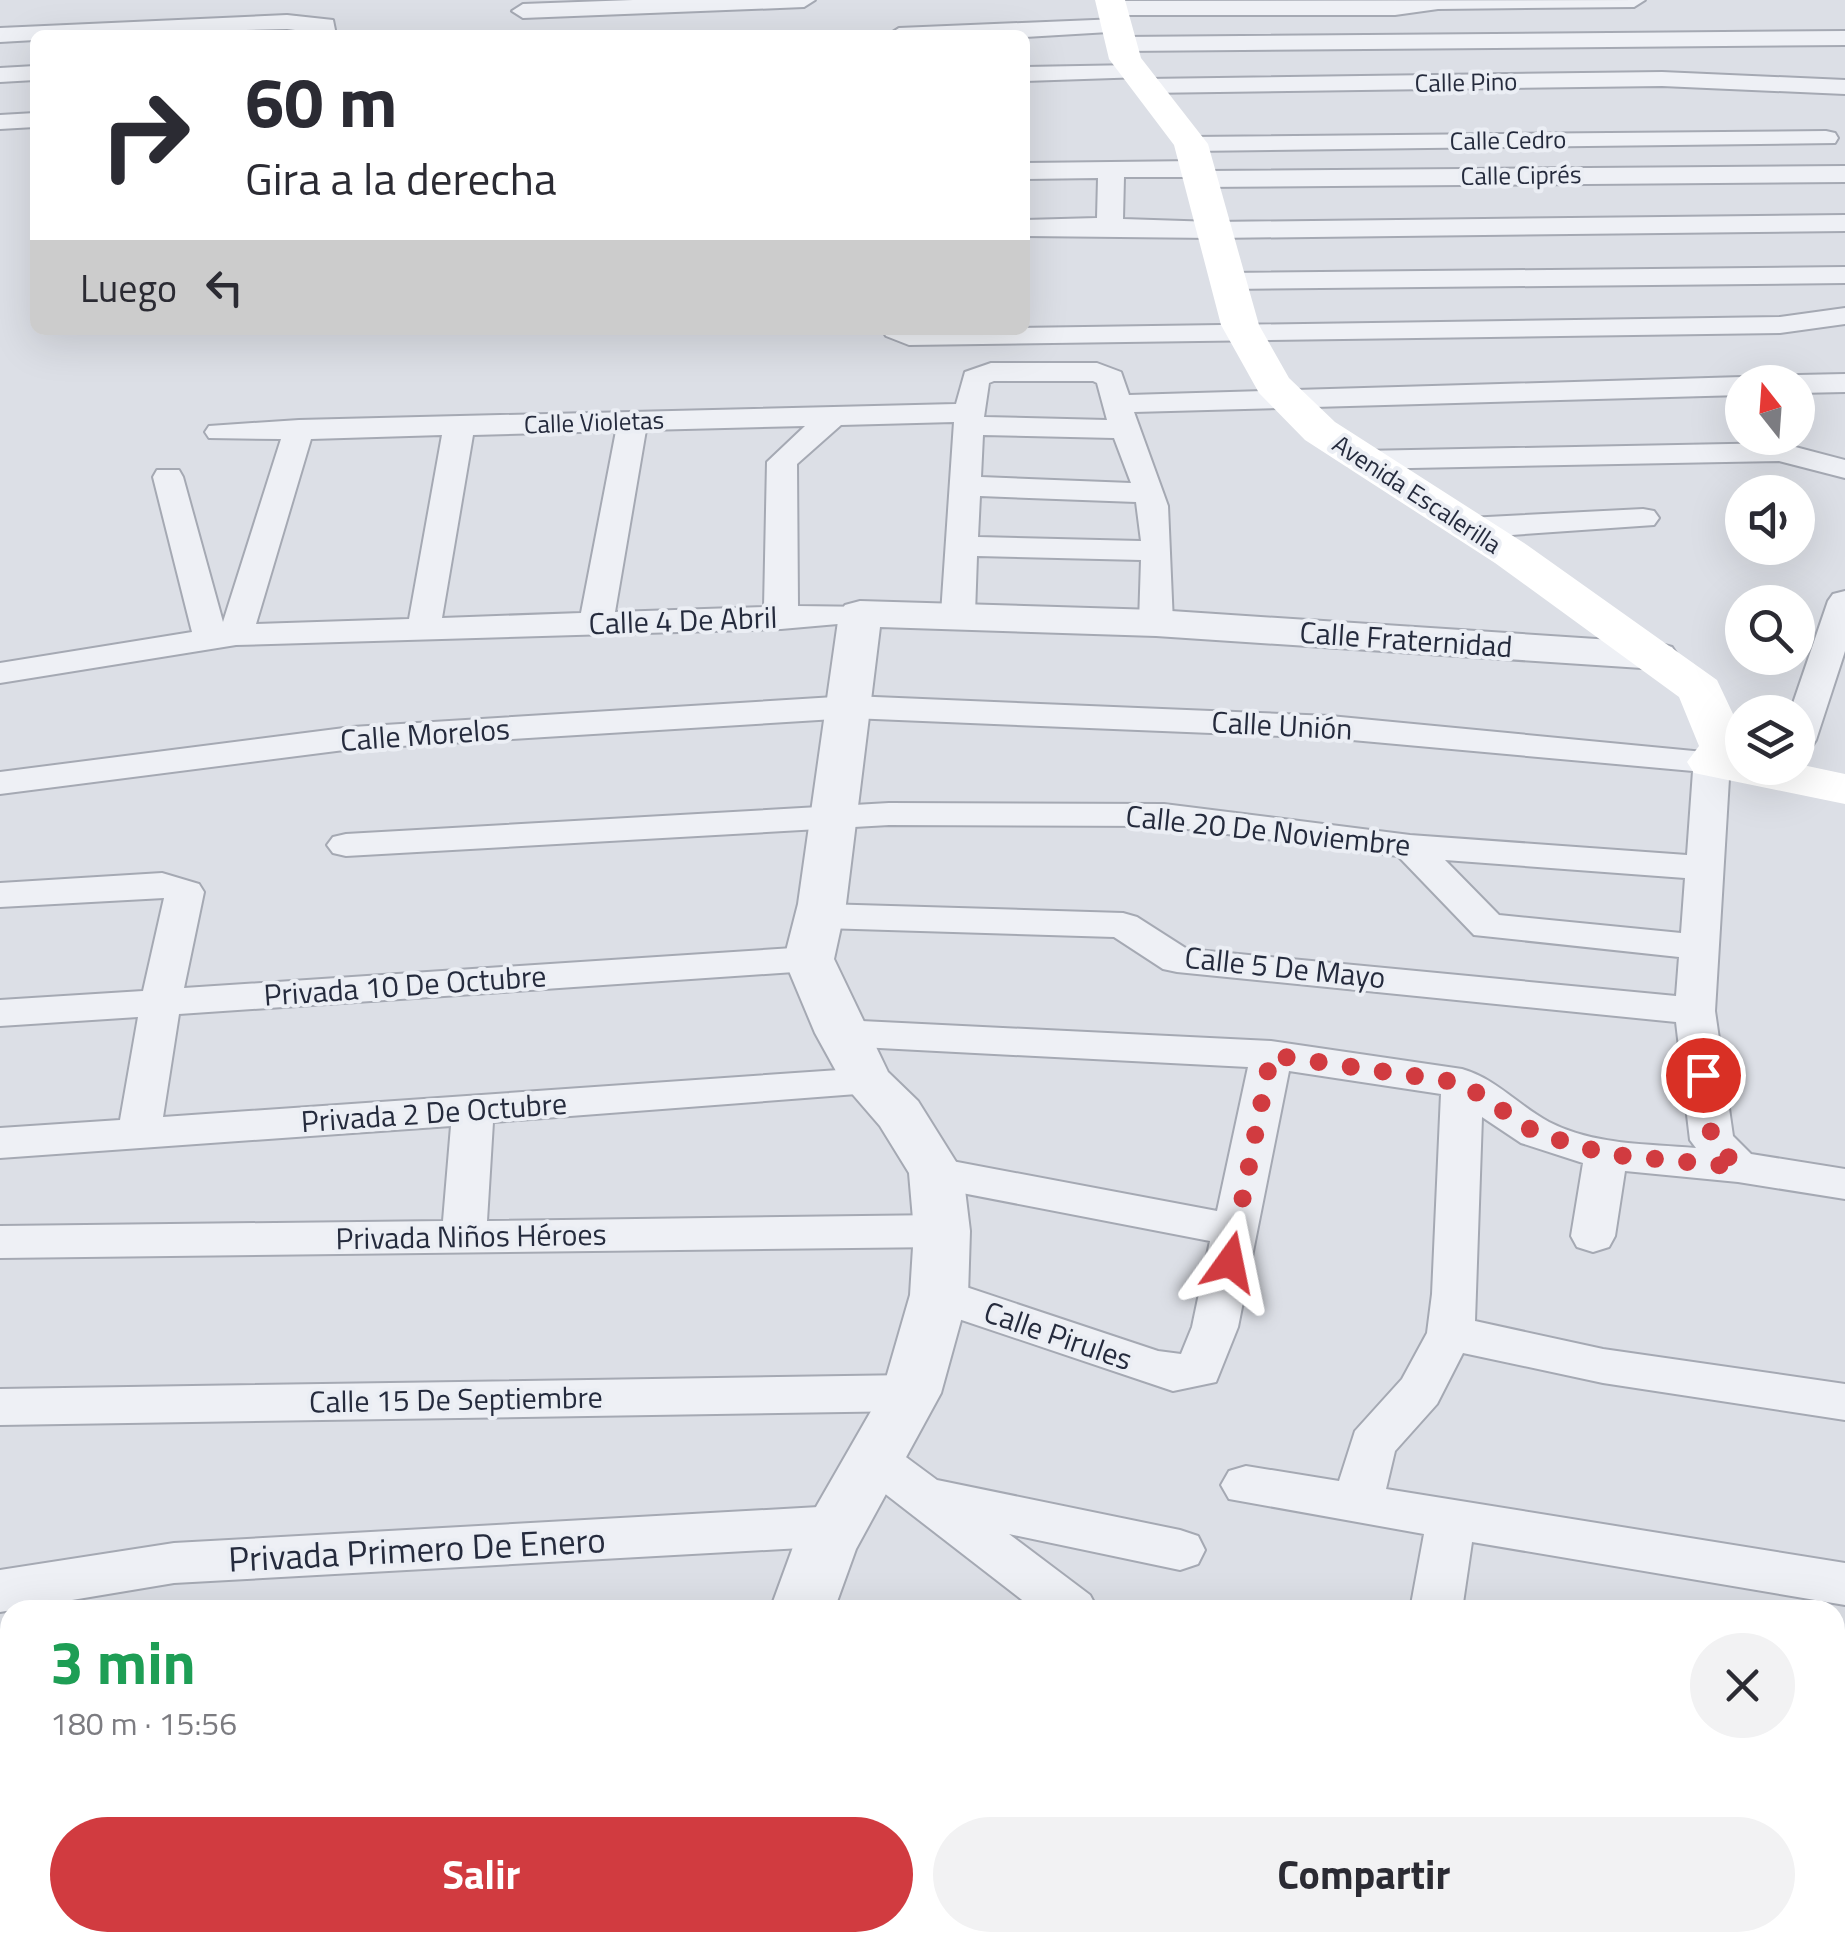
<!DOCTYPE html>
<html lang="es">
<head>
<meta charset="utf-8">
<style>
	:root { --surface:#fff; --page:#f2f2f3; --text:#2b2b33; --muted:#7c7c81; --accent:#d13b40 }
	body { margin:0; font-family:"Titillium Web",sans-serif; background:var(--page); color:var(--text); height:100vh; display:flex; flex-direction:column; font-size:38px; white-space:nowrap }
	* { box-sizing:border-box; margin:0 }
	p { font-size:32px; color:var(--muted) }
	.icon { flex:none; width:55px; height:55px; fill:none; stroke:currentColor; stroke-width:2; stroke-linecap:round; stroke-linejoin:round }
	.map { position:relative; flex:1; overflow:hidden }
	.side { position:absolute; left:0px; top:1600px; width:1845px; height:352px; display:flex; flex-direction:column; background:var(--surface); border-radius:30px 30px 0 0; box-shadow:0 10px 40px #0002 }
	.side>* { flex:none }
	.banner { position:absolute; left:30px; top:30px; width:1000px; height:305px; border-radius:15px; box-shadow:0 10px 40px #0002; background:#fff; color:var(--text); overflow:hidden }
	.needle { width:65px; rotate:343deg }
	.controls { position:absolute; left:1725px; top:365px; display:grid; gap:20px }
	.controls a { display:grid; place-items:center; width:90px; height:90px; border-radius:50%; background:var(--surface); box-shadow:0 10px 40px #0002; font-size:50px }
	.pin { position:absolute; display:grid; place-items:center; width:85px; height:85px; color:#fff; margin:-42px; border:5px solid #fff; border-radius:50%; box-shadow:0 2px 10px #0007 }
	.me { position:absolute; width:110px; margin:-55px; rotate:12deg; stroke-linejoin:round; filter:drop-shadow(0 0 8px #0008) }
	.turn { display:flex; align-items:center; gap:35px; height:210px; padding:0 50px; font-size:45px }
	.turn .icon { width:130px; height:130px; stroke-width:2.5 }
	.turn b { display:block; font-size:70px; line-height:85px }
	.then { display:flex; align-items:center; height:95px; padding:0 50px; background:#0003; gap:20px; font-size:38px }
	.round { display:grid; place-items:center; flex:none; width:105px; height:105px; border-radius:52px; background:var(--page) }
	.head { display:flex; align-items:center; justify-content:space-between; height:170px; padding:0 50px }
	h1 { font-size:60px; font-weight:700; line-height:75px; color:#1e9e55 }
	.cta { display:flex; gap:20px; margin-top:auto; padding:20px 50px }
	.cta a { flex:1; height:115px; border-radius:60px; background:var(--accent); color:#fff; font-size:40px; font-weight:700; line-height:115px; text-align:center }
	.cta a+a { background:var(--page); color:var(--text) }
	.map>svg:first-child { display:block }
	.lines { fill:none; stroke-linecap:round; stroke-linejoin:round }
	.minor-casing { stroke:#a5a9b3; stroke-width:4 }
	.tertiary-casing { stroke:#a5a9b3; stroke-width:4 }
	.minor { fill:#eef0f5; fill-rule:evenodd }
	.tertiary { fill:#eef0f5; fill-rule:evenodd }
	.secondary { fill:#fff; fill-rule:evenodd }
	.route { stroke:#d13b40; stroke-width:18; stroke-dasharray:0 32.4 }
	.labels { text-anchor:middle; stroke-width:8; stroke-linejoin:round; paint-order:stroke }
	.far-street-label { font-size:25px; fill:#252b3d; stroke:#ebeef4 }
	.street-label { font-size:30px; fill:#252b3d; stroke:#ebeef4 }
	.near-street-label { font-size:35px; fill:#252b3d; stroke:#ebeef4 }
</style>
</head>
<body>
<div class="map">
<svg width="1845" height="1951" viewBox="0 0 1845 1951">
	<rect width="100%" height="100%" fill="#dcdfe6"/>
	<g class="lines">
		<g class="minor-casing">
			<path id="minor" d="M633,0h182l-11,7 -281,11 -11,-7 11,-7z
				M1645,0l-11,7 -196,2 -43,6h-283l-11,-7 11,-7z
				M287,15l46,5 3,15 -49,-6 -252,6v5l-35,2v-14z
				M1118,19l11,7 -3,5 -101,6 -137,-2 11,-7z
				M1845,31v14l-723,6 -11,-7 11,-7z
				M1135,65l8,2 4,5 -4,5 -118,4v-14z
				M35,66v14l-35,2v-14z
				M1662,72l183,8v14l-183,-8 -516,7 -12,-7 12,-7z
				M35,113v14l-35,2v-14z
				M1826,131l9,2 3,5 -3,5 -644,8 -12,-7 12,-7z
				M1197,161l9,3 2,7 637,-5v16l-646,5 -9,-3 -2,-7h-64l-1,42 91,3 631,-7v16l-631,7 -189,-2v-16l72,-2 1,-40 -73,1v-16z
				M1845,267v16l-616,6 -14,-8 14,-8z
				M1845,308v16l-65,9 -871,12 -23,-9 -4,-6 898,-13z
				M991,363h106l24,9 8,23 613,-18 12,5h-12v13l-608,17 34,94 5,117 -5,7h-24l-5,-7 2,-63 -164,-4 -2,58 -5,7h-24l-5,-7 13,-192 -113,3 -44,39 1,142 74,1 5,7 -5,7 -91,8 -545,16 -236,38v-20l192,-31 -39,-155 4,-7h22l4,7 40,145 58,-183 -72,-1 -4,-6 4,-6 90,-6 657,-16 9,-32zM994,381h99l4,2 10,37 -123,-3 5,-34zM805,426l-38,36 -3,145 -149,5 31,-182zM616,431l-35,182 -139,5 31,-183zM442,435l-33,184 -153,5 55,-185zM983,435l131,3 17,45 -150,-6zM980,496l156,6 5,39 -163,-4z
				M1845,374v18l-47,1v-11h-14l14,-7z
				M1780,443l65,17v18l-66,-17 -419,8 -11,-3 -4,-6 4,-6 11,-3z
				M1643,509l11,2 5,7 -5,7 -186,13 -11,-3 -5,-7 5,-7 11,-3z
				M1845,591v60l-29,89 -5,8 -13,3v-39h-8l38,-111 5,-7z
				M851,696l479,20 395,38 5,8 -15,249 18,125 18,18 94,15v30l-107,-17 -113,-11 -10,65 -6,11 -16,5 -16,-5 -6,-11 12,-73 -62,-20 -39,-26 -7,204 128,28 242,35v36l-242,-37 -140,-30 -26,51 -42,47 -9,38 459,74v42l-373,-63 -10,68h-52l14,-76 -195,-35 -8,-14 8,-14 17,-5 93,15 16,-50 47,-52 25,-46 5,-39 9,-200 -152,-23 -51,256 -22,55 -43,9 -250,-84 -7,-12 7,-12 16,-5 219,73 23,3 11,-27 18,-86 -274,-53 -15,-4 -7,-11 7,-11 15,-4 281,53 31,-144 -407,-21 -15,-4 -6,-9 6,-9 15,-4 430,21 191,28c33,9 57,37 87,53 44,23 99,22 147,26l-6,-8 -14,-118 -499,-50 -14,-3 -49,-32 -291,-9 -14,-4 -5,-8 5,-8 14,-4 300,9 14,4 50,32 489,47 3,-39 -205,-22 -76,-79 -234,-30 -275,-1 -543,31 -13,-3 -6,-8 6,-8 13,-3 543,-31 275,1 246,31 277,20 6,-84 -363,-33 -479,-20 -499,31 -352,45v-22l352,-45zM1445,860l240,18 -4,55 -182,-18z
				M162,873l37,11 5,8 -20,96 625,-41 14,3 6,9 -6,9 -14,3 -630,43 -16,103 705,-49 15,4 6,10 -6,10 -390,30 -6,99 455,-6 16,5 6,11 -6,11 -16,5 -942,11v-32l443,-5 8,-95 -451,32v-30l120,-8 18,-103 -138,9v-26l143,-9 21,-93 -164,9v-24z
				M911,1375l17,5 7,13 -7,13 -17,5 -911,14v-36z
				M874,1440l17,6 46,34 243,50 18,6 7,14 -7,14 -18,6 -171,-36 81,61 8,15h-63l-178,-138 -7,-13 7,-13z
				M836,1506l18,6 7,14 -7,14 -18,6 -662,37 -174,29v-42l174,-27z
				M10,1659v44l-10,1v-44z
				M1835,1790l10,2v48l-10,-2z
				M741,1942h62l4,9h-62z
				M1097,1942h63l4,9h-63z
				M1449,1942h64l4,9h-64z
				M1554,1942h73l4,9h-73z
				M1678,1942h58l-1,9h-58z"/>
		</g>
		<g class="tertiary-casing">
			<path id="tertiary" d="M860,601l296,9 501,33 15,4 6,9 -6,9 -15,4 -501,-33 -276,-9 -34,277 -12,55 54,113 30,29 45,72 7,58 -2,64 -27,98 -85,156 -22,61h-64l23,-63 89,-155 28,-97 4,-64 -5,-58 -29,-47 -38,-44 -27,-49 -31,-74 14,-55 41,-290 6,-9z
				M564,1942h74l-4,9h-74z"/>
		</g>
		<use href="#minor" class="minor"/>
		<use href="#tertiary" class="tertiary"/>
		<path class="secondary" d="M1095,0h30l16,58 67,86 51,181 30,53 46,44 192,123 190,135 25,53v35h56v-4l47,10v30l-151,-31 -7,-11 12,-16 -20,-49 -184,-134 -190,-123 -46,-47 -38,-68 -47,-180 -65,-86z"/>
	</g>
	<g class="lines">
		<path class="route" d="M1230,1262l41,-207 191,28 74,50 70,21 132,13 -26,-27 -9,-65"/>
	</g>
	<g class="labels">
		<g class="far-street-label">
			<text transform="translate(1466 82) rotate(-1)" y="9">Calle Pino</text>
			<text transform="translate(1508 140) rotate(-1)" y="9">Calle Cedro</text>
			<text transform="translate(1521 175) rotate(-1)" y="9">Calle Ciprés</text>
			<text transform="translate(594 422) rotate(-2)" y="9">Calle Violetas</text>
			<text transform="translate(1417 494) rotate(33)" y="9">Avenida Escalerilla</text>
		</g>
		<g class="street-label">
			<text transform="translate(683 621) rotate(-2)" y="10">Calle 4 De Abril</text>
			<text transform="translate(1406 640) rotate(4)" y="10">Calle Fraternidad</text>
			<text transform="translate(1282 726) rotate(3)" y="10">Calle Unión</text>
			<text transform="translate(425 735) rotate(-4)" y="10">Calle Morelos</text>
			<text transform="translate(1268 831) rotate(6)" y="10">Calle 20 De Noviembre</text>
			<text transform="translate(1285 968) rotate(6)" y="10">Calle 5 De Mayo</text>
			<text transform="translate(405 986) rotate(-4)" y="10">Privada 10 De Octubre</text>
			<text transform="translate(434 1113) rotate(-4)" y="10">Privada 2 De Octubre</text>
			<text transform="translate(471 1237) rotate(-1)" y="10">Privada Niños Héroes</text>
			<text transform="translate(1058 1336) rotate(19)" y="10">Calle Pirules</text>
			<text transform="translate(456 1400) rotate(-1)" y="10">Calle 15 De Septiembre</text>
		</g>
		<g class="near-street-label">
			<text transform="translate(417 1550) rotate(-3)" y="12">Privada Primero De Enero</text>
		</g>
	</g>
</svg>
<div class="controls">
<a><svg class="needle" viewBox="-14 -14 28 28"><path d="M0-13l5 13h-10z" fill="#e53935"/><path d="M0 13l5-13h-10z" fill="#7c7c81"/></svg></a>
<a><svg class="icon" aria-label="sound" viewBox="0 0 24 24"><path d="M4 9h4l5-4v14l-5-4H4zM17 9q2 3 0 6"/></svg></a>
<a><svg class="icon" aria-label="search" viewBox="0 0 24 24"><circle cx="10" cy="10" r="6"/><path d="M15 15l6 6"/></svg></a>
<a><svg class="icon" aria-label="layers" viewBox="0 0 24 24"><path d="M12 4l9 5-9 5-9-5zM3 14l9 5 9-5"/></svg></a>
</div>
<div class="pin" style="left:1703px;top:1075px;background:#d93025"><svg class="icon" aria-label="arrive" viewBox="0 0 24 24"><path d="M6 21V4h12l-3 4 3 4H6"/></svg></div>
<svg class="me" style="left:1230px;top:1262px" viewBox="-20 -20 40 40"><path d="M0-17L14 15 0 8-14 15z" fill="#d13b40" stroke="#fff" stroke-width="4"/></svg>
<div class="banner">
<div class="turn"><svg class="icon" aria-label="right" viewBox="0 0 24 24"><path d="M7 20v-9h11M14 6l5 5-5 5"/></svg><div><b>60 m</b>Gira a la derecha</div></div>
<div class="then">Luego<svg class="icon" aria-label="left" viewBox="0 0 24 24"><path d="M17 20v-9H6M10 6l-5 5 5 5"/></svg></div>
</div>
<section class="side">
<div class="head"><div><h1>3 min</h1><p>180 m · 15:56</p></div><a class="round"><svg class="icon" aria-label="close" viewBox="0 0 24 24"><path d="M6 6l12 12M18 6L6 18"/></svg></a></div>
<div class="cta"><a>Salir</a><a>Compartir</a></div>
</section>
</div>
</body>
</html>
